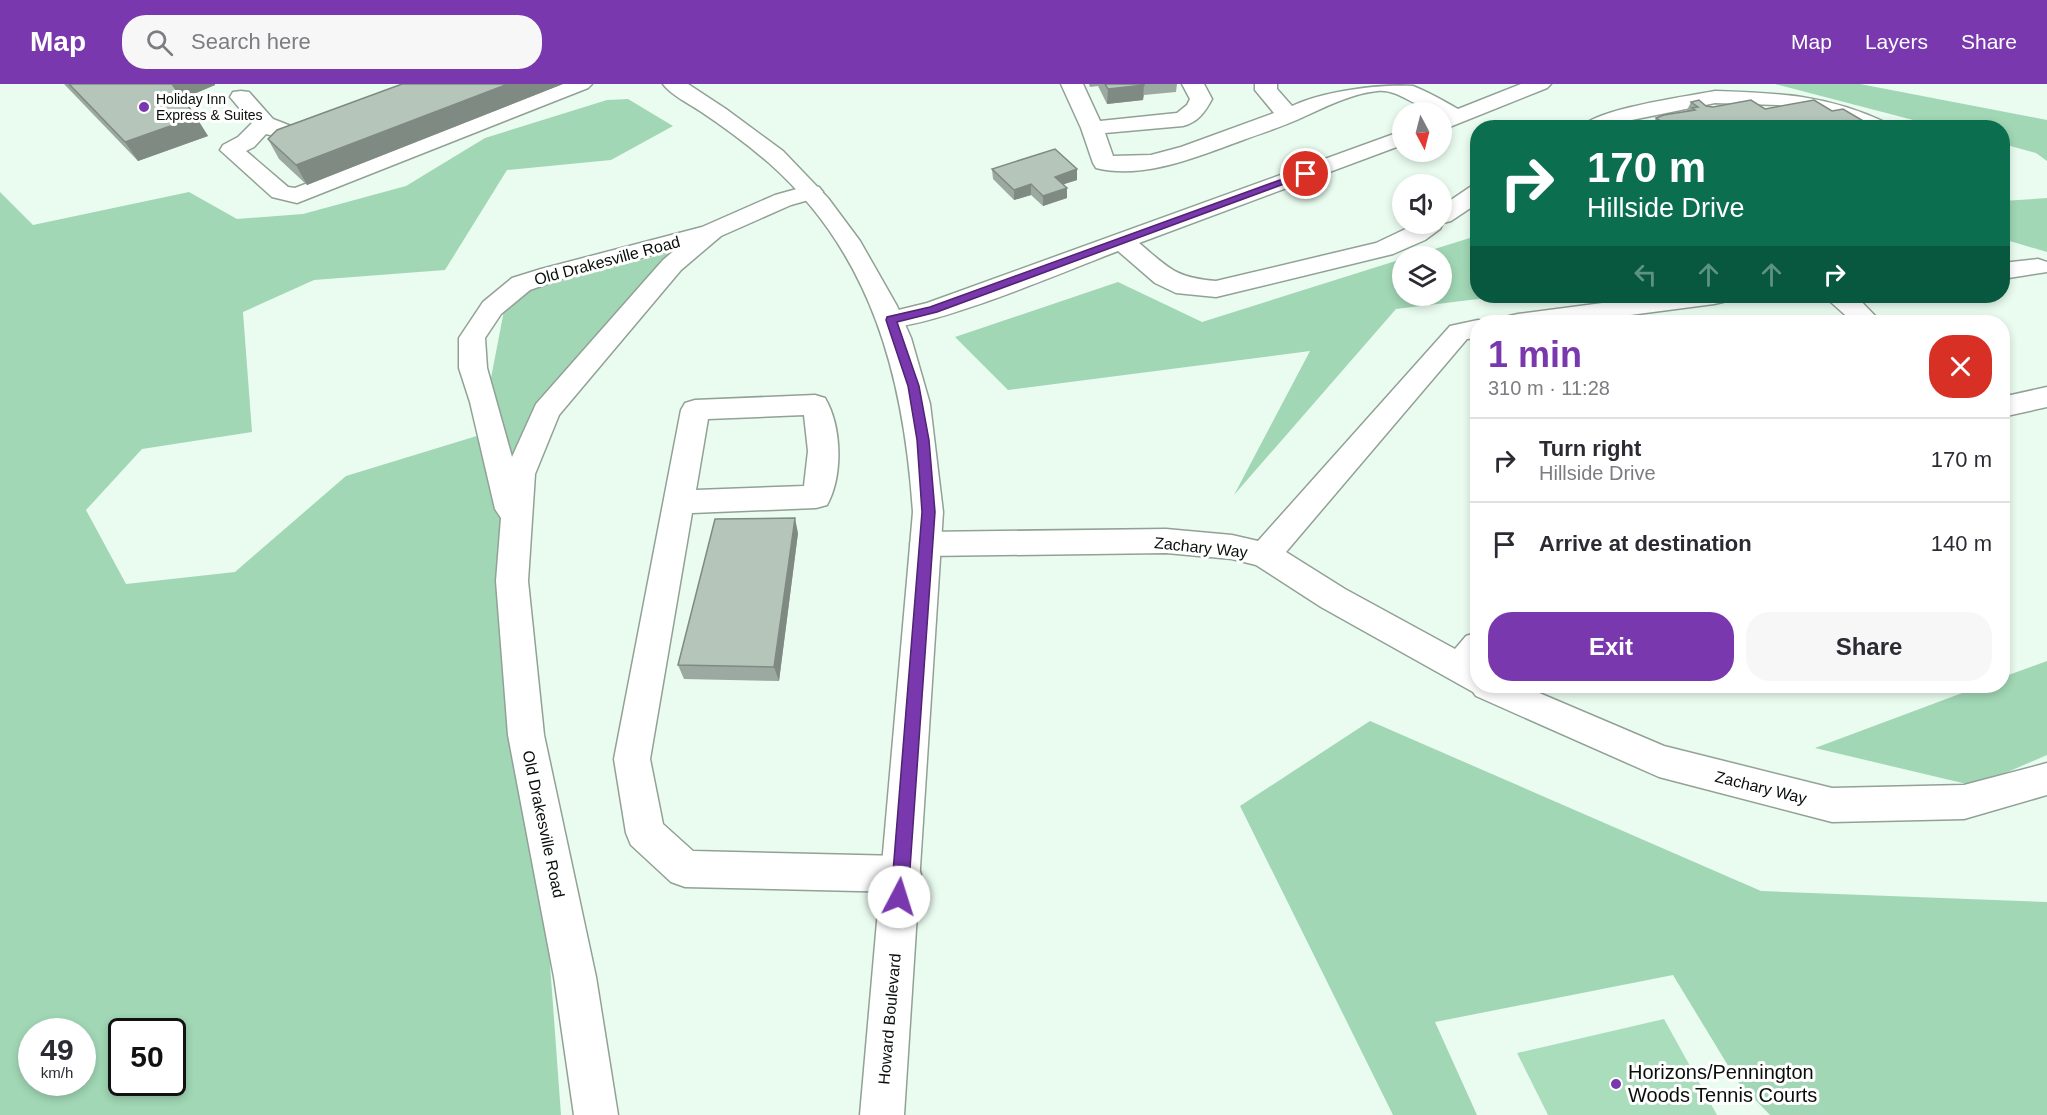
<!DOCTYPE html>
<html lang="en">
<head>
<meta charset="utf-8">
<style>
	:root { --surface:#fff; --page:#f7f7f7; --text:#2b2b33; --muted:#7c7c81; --line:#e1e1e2; --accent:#7938ad }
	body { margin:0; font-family:Helvetica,sans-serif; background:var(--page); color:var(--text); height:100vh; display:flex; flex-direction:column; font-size:22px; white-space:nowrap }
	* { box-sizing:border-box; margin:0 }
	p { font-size:20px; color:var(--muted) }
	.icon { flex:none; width:33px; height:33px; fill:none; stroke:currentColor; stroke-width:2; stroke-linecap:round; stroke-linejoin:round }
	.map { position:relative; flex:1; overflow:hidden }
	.sheet { position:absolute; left:1470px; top:231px; width:540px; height:378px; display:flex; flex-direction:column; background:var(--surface); border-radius:24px; box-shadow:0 3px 9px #0003 }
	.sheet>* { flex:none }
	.guide { position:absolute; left:1470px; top:36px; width:540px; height:183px; border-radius:24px; box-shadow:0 3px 9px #0003; background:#0b6e4f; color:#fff; overflow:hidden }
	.needle { width:39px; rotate:173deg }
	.tools { position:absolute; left:1392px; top:18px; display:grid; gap:12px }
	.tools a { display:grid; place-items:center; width:60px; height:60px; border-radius:50%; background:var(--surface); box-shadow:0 3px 9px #0003; font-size:30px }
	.speed { position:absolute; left:18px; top:934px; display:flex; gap:12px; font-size:30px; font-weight:700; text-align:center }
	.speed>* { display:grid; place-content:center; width:78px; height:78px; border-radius:50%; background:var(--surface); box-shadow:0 3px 9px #0003; line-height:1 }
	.speed small { font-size:15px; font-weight:400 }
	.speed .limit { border:3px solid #111; border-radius:9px; background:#fff; color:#111 }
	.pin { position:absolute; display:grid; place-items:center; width:51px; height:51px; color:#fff; margin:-26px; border:3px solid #fff; border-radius:50%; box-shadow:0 2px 6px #0007 }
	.me { position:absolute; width:66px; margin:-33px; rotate:5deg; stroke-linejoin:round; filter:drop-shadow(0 0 4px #0008) }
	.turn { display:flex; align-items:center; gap:21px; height:126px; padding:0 18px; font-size:27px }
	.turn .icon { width:78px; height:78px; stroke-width:2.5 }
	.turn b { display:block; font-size:42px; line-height:51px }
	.lanes { display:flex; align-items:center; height:57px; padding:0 18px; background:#0003; justify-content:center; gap:30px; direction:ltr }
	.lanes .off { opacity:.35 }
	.round { display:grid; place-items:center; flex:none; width:63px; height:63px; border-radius:24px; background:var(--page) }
	.summary { display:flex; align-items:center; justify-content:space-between; height:102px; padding:0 18px }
	h1 { font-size:36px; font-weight:600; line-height:45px; color:var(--accent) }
	.button { display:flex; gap:12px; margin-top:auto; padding:12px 18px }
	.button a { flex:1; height:69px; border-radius:24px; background:var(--accent); color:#fff; font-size:24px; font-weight:600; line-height:69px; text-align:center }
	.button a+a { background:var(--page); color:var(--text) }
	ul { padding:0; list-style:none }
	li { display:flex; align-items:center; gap:18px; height:84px; padding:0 18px; border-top:2px solid var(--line) }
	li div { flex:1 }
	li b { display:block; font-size:22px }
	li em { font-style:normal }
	header { display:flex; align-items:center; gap:36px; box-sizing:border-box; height:84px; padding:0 30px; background:var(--accent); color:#fff }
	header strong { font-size:28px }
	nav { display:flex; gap:33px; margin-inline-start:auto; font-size:21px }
	.search { width:420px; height:54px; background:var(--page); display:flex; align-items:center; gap:15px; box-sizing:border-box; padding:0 21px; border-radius:24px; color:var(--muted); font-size:22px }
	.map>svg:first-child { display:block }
	.green { fill:#a9ddbc }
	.forest { fill:#a1d7b5; fill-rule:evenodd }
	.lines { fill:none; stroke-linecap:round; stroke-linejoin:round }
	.minor-casing { stroke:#91a196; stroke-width:3 }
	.major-casing { stroke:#91a196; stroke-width:3 }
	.minor { fill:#fff; fill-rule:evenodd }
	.major { fill:#fff; fill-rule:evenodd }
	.wall { fill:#9ca9a0 }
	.shaded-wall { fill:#7f8a82 }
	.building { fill:#b5c5ba; stroke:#7f8a82; stroke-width:1.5 }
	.route { fill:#7938ad; stroke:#4f2470; stroke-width:1.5 }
	.poi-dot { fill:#7938ad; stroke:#fff; stroke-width:2 }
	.labels { text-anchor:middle; stroke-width:6; stroke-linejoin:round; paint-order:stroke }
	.far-poi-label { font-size:14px; fill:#090e0a; stroke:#fff; text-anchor:start }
	.street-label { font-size:16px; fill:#090e0a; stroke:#fff }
	.near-poi-label { font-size:20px; fill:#090e0a; stroke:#fff; text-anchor:start }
</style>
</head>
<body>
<header>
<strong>Map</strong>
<div class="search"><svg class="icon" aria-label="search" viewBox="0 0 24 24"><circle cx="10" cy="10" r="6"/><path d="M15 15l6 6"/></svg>Search here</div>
<nav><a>Map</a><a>Layers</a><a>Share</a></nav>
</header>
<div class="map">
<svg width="2047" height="1031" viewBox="0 0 2047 1031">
	<rect width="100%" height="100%" fill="#eafcf0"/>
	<path class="green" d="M1664,935l53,96h-169l-31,-62z"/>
	<path class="forest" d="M1775,0h85l187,36v41l-11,-8 -33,-9 -1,-16 -62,-1z
		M628,15l45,27 -62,34 -104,10 -62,100 -131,10 -71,32 9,120 -110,17 -56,61 40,74 109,-12 111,-96 134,-41 27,-140 200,-52 -153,157 -38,98 45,617h-561v-923l33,33 156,-33 48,27 66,-5 103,-28 79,-48 122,-38zM32,948h50v51h-50zM122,948h50v51h-50z
		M2047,114v54l-44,-13v-38z
		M1473,153h4l1,59h25l-107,13 -162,186 76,-144 -302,39 -53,-53 163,-55 84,40 200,-63v37h40v-40h-30z
		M2047,577v94l-72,31 -160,-38 166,-62h21l1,-9z
		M1370,637l391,170 286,11v213h-277l-32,-33 -65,-107 -238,47 42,93h-84l-153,-309z"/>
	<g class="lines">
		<g class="minor-casing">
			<path id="minor" d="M562,0h30l-4,4 -291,115 -25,-6 -52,-47 3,-5 15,-8 14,-14 -22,-26 3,-5 8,-1 8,1 24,27 18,7 3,5 -3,5 -8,2 -17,-4 -12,13 -8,4 42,36 7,1z
				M1061,0h22l17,37 77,-8 10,-8 3,-6 -8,-15h22l8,15c-7,13 -14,23 -29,27l-78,7 8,23 38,-1 30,-8 93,-34 -19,-23v-6h22v5l15,17c31,-15 87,-22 121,-20 15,6 31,15 45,23l63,-25h30l-4,4 -105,42v-18c-23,0 -42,-24 -65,-21 -27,3 -54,17 -78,28 -18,8 -37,14 -56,21 -44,16 -99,40 -147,28l-3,-5 -12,-35z
				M1715,7c65,2 112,4 172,32l3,5h-30l-19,-9 -30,-9 -33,-5 -63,-2 -93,19 -11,6h-30c13,-19 108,-32 134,-37z
				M1402,47v14l-263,98c30,25 36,35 77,38l160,-38 40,-19h26v-18l28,-19 8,-2v18l-27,18 -8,2 -3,6 -15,11 -32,14 -177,43 -40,-4 -21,-10 -37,-32c-42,16 -202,84 -236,75l-4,-6 4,-6 45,-11z
				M811,101l8,2 4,5 -4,5 -28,8 -70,31 -40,34 -122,145 -24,59 -7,107 16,154 52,242 22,138h-44l-20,-138 -46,-242 -12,-154 5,-63 -6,-9 -25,-107 -11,-34v-30l24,-36 29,-24 29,-9 161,-42 73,-32zM676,165l-13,11 -127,144 -24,53 -25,-89 -2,-30 16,-24 29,-24 28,-10z
				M2038,175l9,3v10l-45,7v-16z
				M1656,212h71l-4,6 -9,2 -137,18h-72l4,-6 9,-2z
				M1824,212h32l25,26h-28z
				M1478,236l8,2h-8v16l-11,1 -181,213 59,37 110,60 11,-13 12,-4v54h45l141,60 168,42 132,-3 83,-22v32l-83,24 -132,3 -173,-45 -183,-81 -3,-4 -152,-85 -65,-42 -24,-6 -66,-6 -240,3 -11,-4 -5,-8 5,-8 11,-4 240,-3 66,6 26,6 192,-215z
				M2047,303v20l-45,10v-20z
				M815,311l10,3c17,29 18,78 2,107l-11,3 -124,5 -42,246 13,65 30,27 208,5 14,5 6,13 -6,13 -14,5 -216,-5 -14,-5 -40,-37 -5,-12 -12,-74 67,-349 4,-7 10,-3zM804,331l4,36 -4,35 -108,4 12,-71z"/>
		</g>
		<g class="major-casing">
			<path id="major" d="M663,0h25l38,25 57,42 45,47 32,43 37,65 14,32 19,66 13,108 -39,603h-44l53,-603c-9,-133 -40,-257 -144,-349 -22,-19 -45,-36 -69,-52 -12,-8 -29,-16 -37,-27z"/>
		</g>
		<use href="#minor" class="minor"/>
		<use href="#major" class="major"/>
	</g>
	<path class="wall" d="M64,0h151v1l-32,14 13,18 12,19 -70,25z
		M563,0l-256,101 -28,-26 -11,-20z
		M1089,0h88l-1,8 -32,3 -1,5 -36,4 -9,-18 -8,1z
		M1691,18l22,5 119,4 33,11 -4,6h-223l1,-3 15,-3 2,-4 30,-6z
		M992,85h85v11l-13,4 3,14 -24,8 -12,-11 -17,5 -21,-21z
		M798,449l-19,148 -95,-2 -6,-14z"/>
	<path class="shaded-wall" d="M172,0h43v1l-34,14z
		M508,0h55l-256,101 -11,-20z
		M1144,1l-1,15 -36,4 1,-15z
		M196,33l12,19 -70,25 -13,-19z
		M1865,38l-4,6h-21l1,-1z
		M1077,85v11l-22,7v-10z
		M1031,100v11l-17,5v-10z
		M1067,104v10l-24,8v-10z
		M795,434l3,15 -19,148 -5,-14z"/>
	<path class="building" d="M69,0h103l24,33 -71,25z
		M402,0h106l-212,81 -28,-26 9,-9z
		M1105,0h39v1l-36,4z
		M1699,16l7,6 7,1 38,-7 14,9 49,-9 18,11 11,-2 22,13 -24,5 1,1h-200l-3,-3 20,-5 -3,-2 8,-3 31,-5 -3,-2 6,-1 -7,-5z
		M1055,65l22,20 -22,8 12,11 -24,8 -12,-12 -17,6 -22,-21z
		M795,434l-21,149 -96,-2 37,-146z"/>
	<path class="route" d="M1302,88l9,2 -374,138 -40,10 22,64 10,54 6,72 -27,385 -3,6 -6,2 -5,-2 -3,-6 31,-385 -5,-72 -9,-54 -22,-66 1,-3 43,-10z"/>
	<g class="poi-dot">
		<circle cx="144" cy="23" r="6"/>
		<circle cx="1616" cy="1000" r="6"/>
	</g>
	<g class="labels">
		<g class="far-poi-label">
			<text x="156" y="20">Holiday Inn<tspan x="156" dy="16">Express &amp; Suites</tspan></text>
		</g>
		<g class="street-label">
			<text transform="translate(607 176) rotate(-15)" y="6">Old Drakesville Road</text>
			<text transform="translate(1201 463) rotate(6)" y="6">Zachary Way</text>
			<text transform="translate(1761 703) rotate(14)" y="6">Zachary Way</text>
			<text transform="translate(544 740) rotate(78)" y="6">Old Drakesville Road</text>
			<text transform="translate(889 935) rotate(-85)" y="6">Howard Boulevard</text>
		</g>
		<g class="near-poi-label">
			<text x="1628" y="995">Horizons/Pennington<tspan x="1628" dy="23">Woods Tennis Courts</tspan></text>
		</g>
	</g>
</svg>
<div class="tools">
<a><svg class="needle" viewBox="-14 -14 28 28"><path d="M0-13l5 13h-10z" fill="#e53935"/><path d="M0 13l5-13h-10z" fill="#7c7c81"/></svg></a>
<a><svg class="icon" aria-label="sound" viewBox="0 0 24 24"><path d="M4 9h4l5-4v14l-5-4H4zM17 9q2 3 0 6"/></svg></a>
<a><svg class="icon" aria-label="layers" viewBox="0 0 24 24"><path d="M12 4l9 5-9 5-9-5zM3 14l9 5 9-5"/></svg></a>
</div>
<div class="speed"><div>49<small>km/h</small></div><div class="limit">50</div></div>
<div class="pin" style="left:1306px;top:90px;background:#d93025"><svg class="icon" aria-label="arrive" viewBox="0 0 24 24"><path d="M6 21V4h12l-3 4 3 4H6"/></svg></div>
<svg class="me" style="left:899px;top:813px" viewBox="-20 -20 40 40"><circle r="19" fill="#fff"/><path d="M0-13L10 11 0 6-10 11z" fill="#7938ad"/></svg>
<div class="guide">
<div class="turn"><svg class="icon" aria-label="right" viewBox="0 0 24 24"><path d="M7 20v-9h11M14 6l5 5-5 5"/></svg><div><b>170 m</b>Hillside Drive</div></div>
<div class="lanes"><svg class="icon off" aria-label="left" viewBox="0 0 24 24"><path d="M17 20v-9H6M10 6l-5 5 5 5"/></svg><svg class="icon off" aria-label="ahead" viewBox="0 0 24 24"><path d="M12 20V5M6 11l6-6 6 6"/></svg><svg class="icon off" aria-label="ahead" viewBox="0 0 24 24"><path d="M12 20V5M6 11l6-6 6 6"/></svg><svg class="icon" aria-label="right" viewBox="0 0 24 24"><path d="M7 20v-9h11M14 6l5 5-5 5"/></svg></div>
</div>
<section class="sheet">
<div class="summary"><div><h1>1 min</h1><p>310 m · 11:28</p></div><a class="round" style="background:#d93025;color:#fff"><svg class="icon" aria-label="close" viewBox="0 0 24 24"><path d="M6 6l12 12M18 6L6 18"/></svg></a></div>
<ul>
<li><svg class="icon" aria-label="right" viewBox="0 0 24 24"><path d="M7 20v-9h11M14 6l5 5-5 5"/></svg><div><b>Turn right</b><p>Hillside Drive</p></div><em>170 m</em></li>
<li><svg class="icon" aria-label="arrive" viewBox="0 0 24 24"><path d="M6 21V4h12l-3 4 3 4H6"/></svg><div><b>Arrive at destination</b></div><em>140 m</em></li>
</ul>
<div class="button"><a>Exit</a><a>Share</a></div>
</section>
</div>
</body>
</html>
